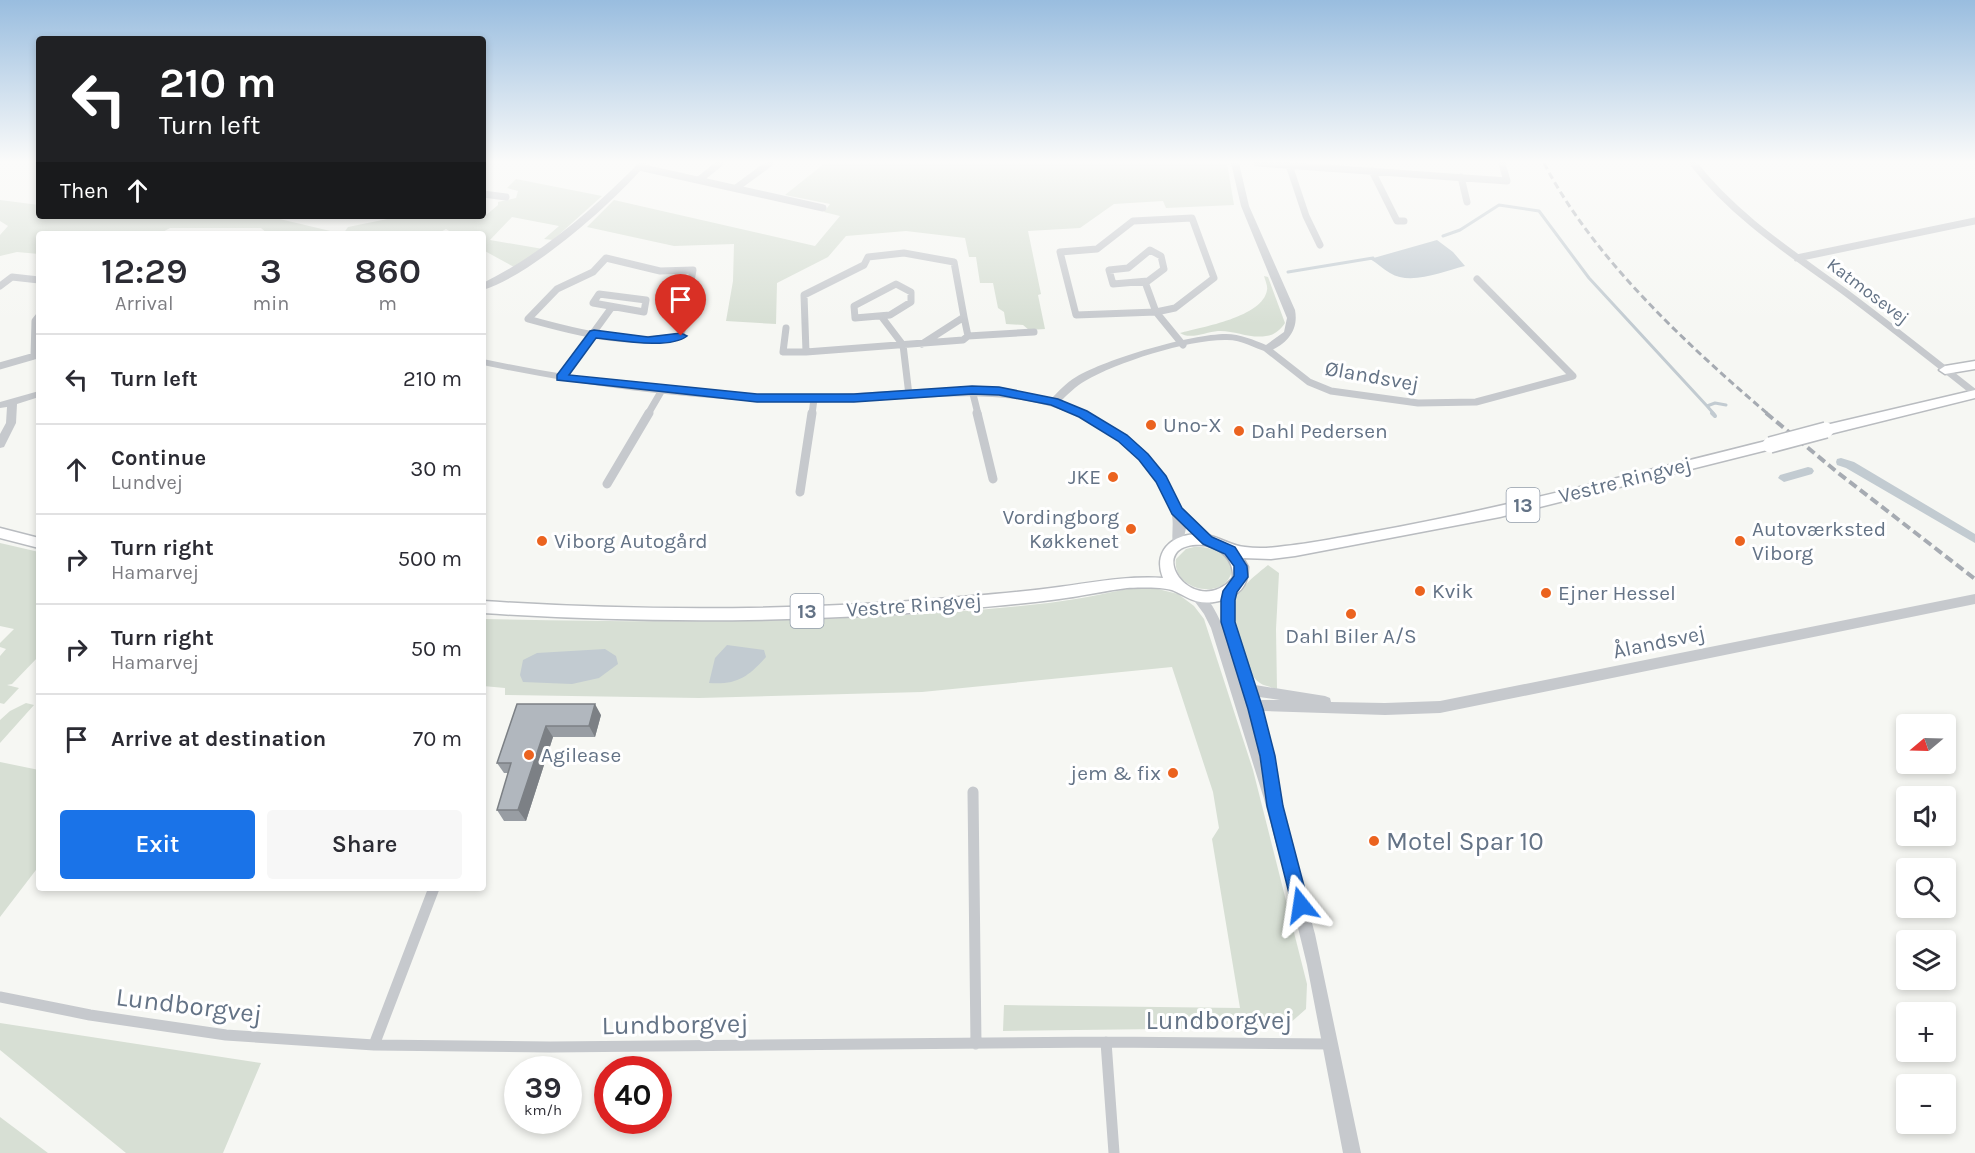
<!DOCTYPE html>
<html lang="en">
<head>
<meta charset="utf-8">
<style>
	:root { --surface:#fff; --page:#f7f7f7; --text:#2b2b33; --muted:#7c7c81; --line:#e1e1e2; --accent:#1a73e8 }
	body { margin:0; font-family:Karla,sans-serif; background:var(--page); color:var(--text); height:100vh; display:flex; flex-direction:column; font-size:22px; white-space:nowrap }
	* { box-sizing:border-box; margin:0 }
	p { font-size:20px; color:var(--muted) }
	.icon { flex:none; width:33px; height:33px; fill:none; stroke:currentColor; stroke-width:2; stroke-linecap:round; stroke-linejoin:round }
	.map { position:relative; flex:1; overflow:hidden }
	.details { position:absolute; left:36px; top:231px; width:450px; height:660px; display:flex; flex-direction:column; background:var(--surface); border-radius:6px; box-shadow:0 3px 9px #0003 }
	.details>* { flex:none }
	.top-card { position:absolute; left:36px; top:36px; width:450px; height:183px; border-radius:6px; box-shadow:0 3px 9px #0003; background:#202124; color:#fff; overflow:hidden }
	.needle { width:39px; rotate:251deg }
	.buttons { position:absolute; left:1896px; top:714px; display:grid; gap:12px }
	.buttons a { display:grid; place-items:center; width:60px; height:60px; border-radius:6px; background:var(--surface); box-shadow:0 3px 9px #0003; font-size:30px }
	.speed { position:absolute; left:504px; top:1056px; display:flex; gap:12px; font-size:30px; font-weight:700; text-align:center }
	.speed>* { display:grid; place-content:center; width:78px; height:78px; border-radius:50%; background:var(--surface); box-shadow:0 3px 9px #0003; line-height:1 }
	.speed small { font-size:15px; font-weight:400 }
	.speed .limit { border:9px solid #d22; background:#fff; color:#111 }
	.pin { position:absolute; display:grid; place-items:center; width:51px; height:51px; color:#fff; margin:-62px -26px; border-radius:50% 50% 50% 0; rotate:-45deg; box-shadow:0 0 6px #0007 }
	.pin .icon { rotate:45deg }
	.me { position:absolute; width:66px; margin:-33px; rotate:345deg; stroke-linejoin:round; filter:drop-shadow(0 0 4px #0008) }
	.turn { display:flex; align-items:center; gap:21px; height:126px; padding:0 24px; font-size:27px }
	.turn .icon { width:78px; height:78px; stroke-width:2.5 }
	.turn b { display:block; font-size:42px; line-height:51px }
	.then { display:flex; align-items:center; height:57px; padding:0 24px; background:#0003; gap:12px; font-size:22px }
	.eta { display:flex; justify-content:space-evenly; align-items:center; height:102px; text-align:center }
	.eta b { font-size:36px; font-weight:600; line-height:42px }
	.primary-button { display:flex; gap:12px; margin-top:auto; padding:12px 24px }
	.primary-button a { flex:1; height:69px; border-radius:6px; background:var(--accent); color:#fff; font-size:24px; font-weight:600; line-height:69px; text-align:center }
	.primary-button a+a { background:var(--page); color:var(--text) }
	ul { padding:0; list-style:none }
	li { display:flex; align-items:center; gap:18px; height:90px; padding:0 24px; border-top:2px solid var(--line) }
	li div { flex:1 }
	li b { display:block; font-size:22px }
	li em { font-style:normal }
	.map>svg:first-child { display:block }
	.green { fill:#d7dfd4 }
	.water { fill:#c2cbd1 }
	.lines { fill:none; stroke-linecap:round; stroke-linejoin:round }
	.stream-far1 { stroke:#c2cbd1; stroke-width:3 }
	.stream { stroke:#c2cbd1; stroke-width:4 }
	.canal { fill:#c2cbd1; fill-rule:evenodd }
	.primary-casing { stroke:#b9bcc0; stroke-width:3 }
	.minor-far2 { stroke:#c6c9cd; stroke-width:7 }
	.minor-far1 { stroke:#c6c9cd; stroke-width:9 }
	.minor { stroke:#c6c9cd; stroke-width:11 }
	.tertiary { fill:#c6c9cd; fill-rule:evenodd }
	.primary { fill:#fff; fill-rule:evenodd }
	.rail-far1 { stroke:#a6abb2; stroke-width:3; stroke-dasharray:7 4; stroke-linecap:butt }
	.rail { stroke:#a6abb2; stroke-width:4; stroke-dasharray:9 4.5; stroke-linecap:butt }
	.primary-bridge-casing { stroke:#b9bcc0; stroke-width:18; stroke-linecap:butt }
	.primary-bridge { stroke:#fff; stroke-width:15 }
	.wall { fill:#989da3 }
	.shaded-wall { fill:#7c8085 }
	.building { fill:#b1b7be; stroke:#7c8085; stroke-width:1.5 }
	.route { fill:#1a73e8; stroke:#114b97; stroke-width:1.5 }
	.poi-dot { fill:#eb631f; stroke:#fff; stroke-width:2 }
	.labels { text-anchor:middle; stroke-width:6; stroke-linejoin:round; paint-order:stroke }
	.far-street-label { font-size:18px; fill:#647386; stroke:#fff }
	.shield { fill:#fff; stroke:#929daa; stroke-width:1.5 }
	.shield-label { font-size:20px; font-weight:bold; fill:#647386 }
	.street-label { font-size:21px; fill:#647386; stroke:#fff }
	.poi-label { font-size:21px; fill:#647386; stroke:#fff; text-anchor:start }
	.near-poi-label { font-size:26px; fill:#647386; stroke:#fff; text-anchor:start }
	.near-street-label { font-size:26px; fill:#647386; stroke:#fff }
</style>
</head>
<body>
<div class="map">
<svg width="1975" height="1153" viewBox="0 0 1975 1153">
	<rect width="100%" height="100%" fill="#f6f7f3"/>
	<path class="green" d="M825,163h402l7,42 -68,3 -3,-7 -49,3 -34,24 -52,3 13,63 -3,1 7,34 -16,1 -6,-5 -17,-1 -2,-12 -6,-4 -5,-25h-13l-4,-26h-7l-4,-19 -59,-7 -60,5 -18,21 -51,26 -1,41 -50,-3 7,-40 1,-37 -60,2 -87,-19 27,-27 201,46 25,-30 -16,-4 6,-8 -45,-9z
		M516,179l86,17 -49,44 -9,-1 15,-13 -47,-9 -22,23 53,9 -29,18 -31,-17v-16h-29l-8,-5 -9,5h-169l-7,-6h-91l-11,6h-120v20l-22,-2 -17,4v-21l8,-9 -8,-5v-21l39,5v11h228l76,18 5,-7 54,-11 69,2 14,-2 13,-11v-3l18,-4 2,-7 -11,-3z
		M1264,276l4,1 17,46c-5,7 -10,12 -19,13 -16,3 -32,-6 -48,-5 -12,1 -28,9 -38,2 22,-6 83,-16 87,-43 1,-4 -2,-10 -3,-14z
		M0,543l39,9v104l-27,28 -5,1 12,3 -15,16 -4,-1v-47l6,-7 -6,-2v-4l14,-14 -14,-3z
		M1194,547c17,-1 33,5 38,23 -5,32 -61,21 -56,-11l10,-10z
		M1268,565l11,8 -3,56 1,60c-5,-2 -13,-3 -17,-6 -16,-10 -31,-64 -27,-82 3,-10 26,-29 35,-36z
		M1133,588h21l24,6 16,12 10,13 49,151 54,214 -1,25 -17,15 -48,4 -238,3 1,-26 236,3 -28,-169 7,-11 -6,-36 -41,-125 -250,25 -223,6 -194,-3v-7l-22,-2v-67c186,4 371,5 556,-15 31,-3 63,-10 94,-16z
		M26,703l8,2 -34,38v-23l10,-9z
		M0,762l39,8v96l-39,51z
		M0,1023l261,40 -38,90h-97l-126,-103z
		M0,1117l48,36h-48z"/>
	<path class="water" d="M1437,240l16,12 12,14c-22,5 -54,20 -75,7 -7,-4 -13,-10 -20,-14z
		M727,645l37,5 2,7c-18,20 -29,28 -57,26l6,-25z
		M605,649l11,7 2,8 -19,14 -27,6 -49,-2 -3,-7 3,-15 14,-7z"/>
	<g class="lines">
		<path class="stream-far1" d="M1443,236l17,-6 39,-25 40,6 50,67 118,128
			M1288,272l85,-14
			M1714,414l-7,-8 8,-3 11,2"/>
		<path class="stream" d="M1712,413l3,3"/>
		<path class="canal" d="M1841,458l13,4 121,72v9l-129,-75 -9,-3 -1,-3 1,-3z
			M1808,467l4,1 2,3 -2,3 -28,8 -6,-4 2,-3z"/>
		<g class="primary-casing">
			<path id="primary" d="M1975,361v8l-30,5 -6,-4 6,-4z
				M1975,390v8l-149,37 -7,-5 7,-5z
				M1770,440l5,2 2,3 -2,3 -275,69 -205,39 -24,3 -28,-1 5,9c0,20 -9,29 -29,34 -22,5 -29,-3 -47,-11 -8,-3 -36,-3 -45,-2 -23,3 -45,8 -68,11 -53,7 -109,11 -163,15 -137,9 -276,8 -413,-1v-12c137,9 276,10 413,1 54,-4 110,-8 163,-15 37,-5 66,-11 104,-9 -12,-30 15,-48 43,-43 14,2 25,11 39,12 13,2 27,1 40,-1 29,-3 57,-9 86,-14 134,-24 266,-59 399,-92zM1205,545c17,4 29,15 28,33 -41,45 -95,-38 -28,-33z
				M0,528l39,10v10l-39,-10z"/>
		</g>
		<path class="minor-far2" d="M1257,163l250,18 -5,-18
			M1693,163c42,54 97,89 152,129 44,33 87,67 130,101
			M1289,165l17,51 14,29
			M639,167l184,41
			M1372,171l25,50h7
			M1461,177l6,25
			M699,180l21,-17
			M736,188l34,-25
			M483,194l23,3
			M1192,218l22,60 -39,30 -19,4 -80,3 -16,-63 37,-3 36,-28z
			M1150,250l11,6 3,13 -16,12 -35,3 -4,-14 19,-2z
			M606,258l54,13 33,-1 -12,66c-52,10 -103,-3 -153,-17l29,-30 36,-17z
			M1797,258l178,-37
			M1145,282l11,30 27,33
			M896,284l15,8v10l-21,13 -35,3 -1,-12z
			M0,286l12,-9 27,3
			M599,294l47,6 -2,12 -51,-9z
			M881,316l22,29 6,50
			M786,328l-3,24h23l157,-12 5,-4 -4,-19
			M968,336l66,-4
			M1267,349l42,33 22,9 87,12 58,-1 97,-26 -96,-97
			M806,352l-2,-57 60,-30 4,-8 36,-4 50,9 10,55 -42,27
			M34,356l1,-35 4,-5
			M0,366l38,-11
			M561,377l51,-70
			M972,390l6,24
			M648,414l14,-24
			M812,414l2,-15"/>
		<path class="minor-far1" d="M977,413l16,66
			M607,484l42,-71
			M800,492l12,-79"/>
		<path class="minor" d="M973,792l3,252
			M0,997l90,18 136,20 148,10 176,2 556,-5 225,2
			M1106,1042l8,111
			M374,1045l60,-157"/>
		<path class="tertiary" d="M639,163h8c-34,40 -114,111 -164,127v-7c60,-30 109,-73 156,-120z
			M1231,163h8l10,43 46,104c4,21 -9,35 -28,42 -13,-4 -25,-12 -40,-12 -37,-1 -110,22 -142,41 -9,5 -17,13 -25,21 38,13 75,34 99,66 9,13 14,28 23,41 8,11 19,19 30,28l2,3 -6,4 -22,-16 -4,19h-8c-4,-9 1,-24 -3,-35 -7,-25 -26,-49 -46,-66 -76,-63 -160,-50 -251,-46 -39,3 -78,3 -117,1 -93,-4 -184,-17 -274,-36v-6c105,22 212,36 320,36 80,0 171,-18 248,4 8,-8 15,-16 25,-22 30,-18 115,-43 150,-43 14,0 28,6 40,11l18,-13 3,-14 -46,-112z
			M39,391v6l-22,7 -1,19 -12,24 -4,1v-14l6,-11 1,-16 -7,1v-6z
			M1230,586l4,2c4,9 0,26 2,38 4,20 13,39 19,59l70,11 5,2 1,4 54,1 55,-2 535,-107v10l-535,109 -55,2 -122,-4 15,70 -4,5 41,148 46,219h-18l-36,-188 -15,-62 -28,-104 -53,-171 -7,-14 -14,-19 2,-3c16,-5 31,34 35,47 -4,-16 -8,-35 -1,-51zM1259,697l21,3h-21z"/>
		<use href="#primary" class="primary"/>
		<path class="rail-far1" d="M1544,163c49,95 143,182 224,251"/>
		<path class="rail" d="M1766,413l71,59 138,107"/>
		<g class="primary-bridge-casing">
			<path id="primary-bridge" d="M1770,445l56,-15"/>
		</g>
		<use href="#primary-bridge" class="primary-bridge"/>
	</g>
	<path class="wall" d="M517,704l84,11 -6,22h-42l-27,84h-22l-7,-11 11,-37h-4l-7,-10z"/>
	<path class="shaded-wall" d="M595,704l6,11 -6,22 -6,-11z
		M546,726l7,11 -27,84 -8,-11z"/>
	<path class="building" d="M517,704h78l-6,22h-43l-28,84h-21l14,-47h-14z"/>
	<linearGradient id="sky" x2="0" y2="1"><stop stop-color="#99bddf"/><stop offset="0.5" stop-color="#fbfbfa"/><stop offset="1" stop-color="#fbfbfa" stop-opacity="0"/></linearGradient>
	<rect width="1975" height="324" fill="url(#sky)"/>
	<path class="route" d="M594,330l54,7 33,-4 6,3c-17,14 -70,4 -91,2l-27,37 188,19h97l118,-8 27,1 59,12 29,12 40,24 21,19 18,22 16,32 30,29 23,10 12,19 1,11 -11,15 -2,8v22l28,87 12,47 8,50 26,99 -2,6 -6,2 -6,-2 -3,-6 -25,-99 -7,-50 -12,-47 -27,-87v-22l2,-9 11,-15v-10l-9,-12 -22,-10 -31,-30 -16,-32 -17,-22 -21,-19 -39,-24 -28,-12 -52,-10 -27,-1 -118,8h-97l-200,-22v-5l33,-44z"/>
	<g class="poi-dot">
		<circle cx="1151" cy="425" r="6"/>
		<circle cx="1239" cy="431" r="6"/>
		<circle cx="1113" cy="477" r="6"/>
		<circle cx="1131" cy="529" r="6"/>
		<circle cx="542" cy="541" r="6"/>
		<circle cx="1740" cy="541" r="6"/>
		<circle cx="1420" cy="591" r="6"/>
		<circle cx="1546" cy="593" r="6"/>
		<circle cx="1351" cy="614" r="6"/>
		<circle cx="529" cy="755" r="6"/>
		<circle cx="1173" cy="773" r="6"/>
		<circle cx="1374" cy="841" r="6"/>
	</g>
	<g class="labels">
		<g class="far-street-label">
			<text transform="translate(1868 291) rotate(37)" y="6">Katmosevej</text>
		</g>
		<g class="shield">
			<rect x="1506.5" y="488" width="33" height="34" rx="4.5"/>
			<rect x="790.5" y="594" width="33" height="34" rx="4.5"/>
		</g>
		<g class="shield-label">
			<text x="1523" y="512">13</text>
			<text x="807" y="618">13</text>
		</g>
		<g class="street-label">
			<text transform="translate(1372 376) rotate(10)" y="7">Ølandsvej</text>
			<text transform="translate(1625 480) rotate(-14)" y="7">Vestre Ringvej</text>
			<text transform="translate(914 605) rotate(-4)" y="7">Vestre Ringvej</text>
			<text transform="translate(1659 642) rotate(-12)" y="7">Ålandsvej</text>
		</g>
		<g class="poi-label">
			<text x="1163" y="432">Uno-X</text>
			<text x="1251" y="438">Dahl Pedersen</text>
			<text x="1101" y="484" text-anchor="end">JKE</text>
			<text x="1119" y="524" text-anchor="end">Vordingborg<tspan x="1119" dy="24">Køkkenet</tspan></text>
			<text x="1752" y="536">Autoværksted<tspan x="1752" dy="24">Viborg</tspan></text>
			<text x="554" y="548">Viborg Autogård</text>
			<text x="1432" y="598">Kvik</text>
			<text x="1558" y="600">Ejner Hessel</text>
			<text x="1351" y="643" text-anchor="middle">Dahl Biler A/S</text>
			<text x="541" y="762">Agilease</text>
			<text x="1161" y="780" text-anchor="end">jem &amp; fix</text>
		</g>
		<g class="near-poi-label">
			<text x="1386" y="850">Motel Spar 10</text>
		</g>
		<g class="near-street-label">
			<text transform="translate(189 1005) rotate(7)" y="9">Lundborgvej</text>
			<text x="1219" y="1029">Lundborgvej</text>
			<text transform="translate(675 1024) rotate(-1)" y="9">Lundborgvej</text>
		</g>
	</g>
</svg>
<div class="buttons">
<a><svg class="needle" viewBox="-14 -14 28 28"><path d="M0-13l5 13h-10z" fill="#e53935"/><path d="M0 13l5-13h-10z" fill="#7c7c81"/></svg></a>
<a><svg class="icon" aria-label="sound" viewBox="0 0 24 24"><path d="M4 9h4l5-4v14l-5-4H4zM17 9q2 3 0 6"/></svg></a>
<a><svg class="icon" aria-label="search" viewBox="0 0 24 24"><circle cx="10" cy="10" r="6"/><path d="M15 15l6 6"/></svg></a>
<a><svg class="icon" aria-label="layers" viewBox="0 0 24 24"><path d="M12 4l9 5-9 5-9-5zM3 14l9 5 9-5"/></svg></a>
<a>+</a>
<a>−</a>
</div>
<div class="speed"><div>39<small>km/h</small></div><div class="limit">40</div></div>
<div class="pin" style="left:681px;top:336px;background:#d93025"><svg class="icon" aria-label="arrive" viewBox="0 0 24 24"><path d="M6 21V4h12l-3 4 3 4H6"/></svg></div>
<svg class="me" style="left:1301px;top:905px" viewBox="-20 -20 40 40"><path d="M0-17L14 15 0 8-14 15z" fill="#1a73e8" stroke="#fff" stroke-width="4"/></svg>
<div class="top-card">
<div class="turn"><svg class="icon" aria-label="left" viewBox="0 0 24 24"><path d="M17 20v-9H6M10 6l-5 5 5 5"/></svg><div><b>210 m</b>Turn left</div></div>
<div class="then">Then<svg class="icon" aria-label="ahead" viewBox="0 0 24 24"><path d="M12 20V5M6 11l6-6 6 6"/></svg></div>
</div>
<section class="details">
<div class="eta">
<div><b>12:29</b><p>Arrival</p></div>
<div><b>3</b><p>min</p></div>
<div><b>860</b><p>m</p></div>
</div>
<ul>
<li><svg class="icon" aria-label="left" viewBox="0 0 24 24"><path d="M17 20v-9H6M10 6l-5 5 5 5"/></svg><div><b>Turn left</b></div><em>210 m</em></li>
<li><svg class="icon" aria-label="ahead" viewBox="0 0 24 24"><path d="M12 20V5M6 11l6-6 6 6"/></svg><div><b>Continue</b><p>Lundvej</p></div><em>30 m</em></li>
<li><svg class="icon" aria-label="right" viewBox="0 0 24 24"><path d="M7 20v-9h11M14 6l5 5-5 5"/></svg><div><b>Turn right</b><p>Hamarvej</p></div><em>500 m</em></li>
<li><svg class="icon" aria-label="right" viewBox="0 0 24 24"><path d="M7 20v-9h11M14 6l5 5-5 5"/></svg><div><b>Turn right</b><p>Hamarvej</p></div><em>50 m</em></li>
<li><svg class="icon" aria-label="arrive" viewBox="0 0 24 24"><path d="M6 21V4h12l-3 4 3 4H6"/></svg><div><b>Arrive at destination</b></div><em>70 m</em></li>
</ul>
<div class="primary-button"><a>Exit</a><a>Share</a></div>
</section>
</div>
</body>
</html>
